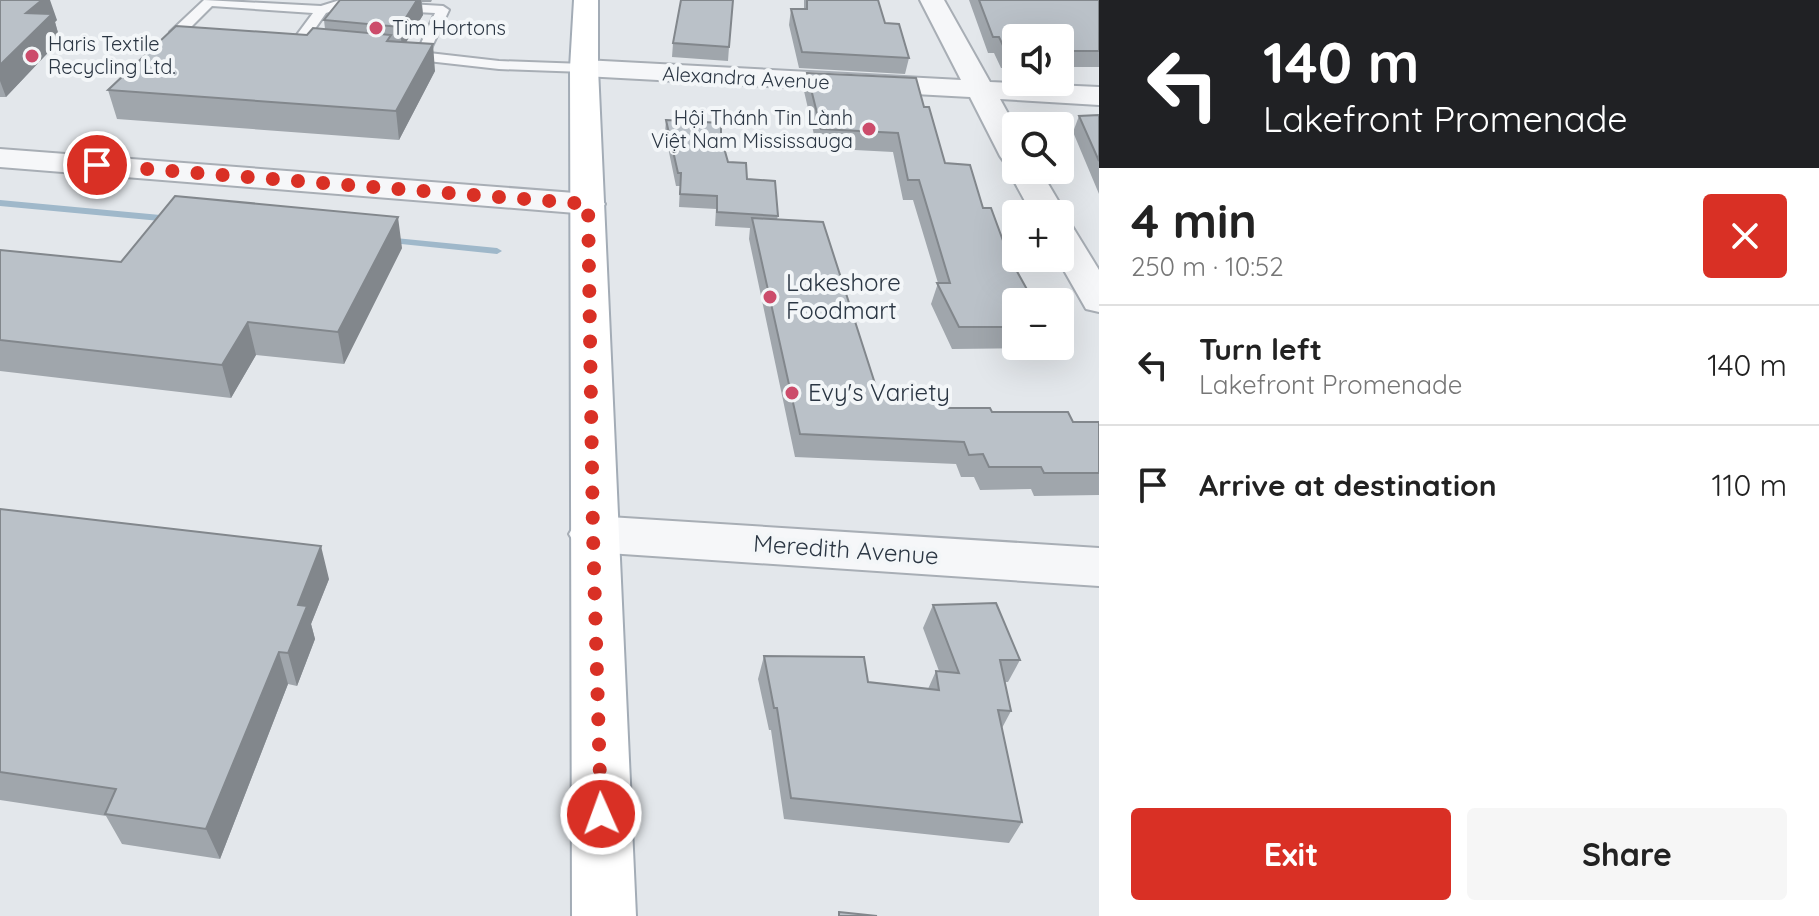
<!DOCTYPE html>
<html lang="en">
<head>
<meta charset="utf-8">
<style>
	:root { --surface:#fff; --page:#f6f6f6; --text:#222; --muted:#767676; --line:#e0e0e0; --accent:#d93025 }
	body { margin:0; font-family:Quicksand,sans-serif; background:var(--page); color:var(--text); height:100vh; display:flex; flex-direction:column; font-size:30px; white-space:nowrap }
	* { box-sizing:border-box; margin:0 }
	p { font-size:26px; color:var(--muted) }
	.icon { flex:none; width:44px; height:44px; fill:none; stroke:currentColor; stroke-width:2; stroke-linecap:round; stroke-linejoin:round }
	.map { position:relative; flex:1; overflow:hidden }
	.sheet { display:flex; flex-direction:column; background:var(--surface); width:720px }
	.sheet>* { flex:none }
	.banner { background:#202124; color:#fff; overflow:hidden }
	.tools { position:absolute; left:1002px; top:24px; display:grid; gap:16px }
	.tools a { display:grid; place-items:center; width:72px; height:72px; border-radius:8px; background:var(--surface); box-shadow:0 8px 32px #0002; font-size:40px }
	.pin { position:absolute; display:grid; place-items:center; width:68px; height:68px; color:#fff; margin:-34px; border:4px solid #fff; border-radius:50%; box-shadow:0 2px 8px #0007 }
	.me { position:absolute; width:88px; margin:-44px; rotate:358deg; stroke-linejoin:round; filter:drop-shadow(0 0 6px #0008) }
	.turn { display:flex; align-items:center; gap:28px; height:168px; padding:0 32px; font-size:36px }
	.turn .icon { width:104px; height:104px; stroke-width:2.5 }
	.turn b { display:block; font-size:56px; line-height:68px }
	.round { display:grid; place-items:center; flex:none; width:84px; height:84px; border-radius:8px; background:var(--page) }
	.head { display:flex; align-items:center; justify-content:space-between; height:136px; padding:0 32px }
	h1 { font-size:48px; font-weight:800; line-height:60px }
	.cta { display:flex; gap:16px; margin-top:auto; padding:16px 32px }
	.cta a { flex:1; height:92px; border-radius:8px; background:var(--accent); color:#fff; font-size:32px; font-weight:800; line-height:92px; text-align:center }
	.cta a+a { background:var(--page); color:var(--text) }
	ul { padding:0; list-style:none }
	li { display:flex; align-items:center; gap:24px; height:120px; padding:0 32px; border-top:2px solid var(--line) }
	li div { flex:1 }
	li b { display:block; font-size:30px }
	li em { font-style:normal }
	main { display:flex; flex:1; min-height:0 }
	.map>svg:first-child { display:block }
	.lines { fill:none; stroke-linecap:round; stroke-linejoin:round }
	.stream { fill:#9fb8ca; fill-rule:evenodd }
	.service-casing { stroke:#a8aeb5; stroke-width:4 }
	.minor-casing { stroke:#a8aeb5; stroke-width:4 }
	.primary-casing { stroke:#a3acb6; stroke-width:4 }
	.service { fill:#f6f7f9; fill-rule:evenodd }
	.minor { fill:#f6f7f9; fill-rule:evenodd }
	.primary { fill:#fff; fill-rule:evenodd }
	.wall { fill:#a0a6ac }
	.shaded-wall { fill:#82878c }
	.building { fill:#bac1c8; stroke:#82878c; stroke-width:2 }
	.route { stroke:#d93025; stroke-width:14; stroke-dasharray:0 25.2 }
	.poi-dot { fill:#cc4c6b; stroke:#f3f6f8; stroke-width:3 }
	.labels { text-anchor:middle; stroke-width:8; stroke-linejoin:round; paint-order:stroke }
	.far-poi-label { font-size:20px; fill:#2b3643; stroke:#f3f6f8; text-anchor:start }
	.far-street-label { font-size:20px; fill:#2b3643; stroke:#f3f6f8 }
	.poi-label { font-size:24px; fill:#2b3643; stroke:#f3f6f8; text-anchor:start }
	.street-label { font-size:24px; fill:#2b3643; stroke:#f3f6f8 }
</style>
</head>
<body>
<main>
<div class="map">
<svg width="1099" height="916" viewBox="0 0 1099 916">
	<rect width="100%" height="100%" fill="#e3e7eb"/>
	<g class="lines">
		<path class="stream" d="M0,200l171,16 5,3 -5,3 -171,-16z
			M385,237l112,11 5,3 -5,3 -115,-12 -2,-2z"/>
		<g class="service-casing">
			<path id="service" d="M204,0l117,6 19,-6 103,6 6,4 -20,43 70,8 85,3 7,4 -7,4 -85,-3 -98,-11v-6h16l18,-39 -94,-5 -15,5 -14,20 23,2v6c-11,2 -30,2 -39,-5l17,-23 -101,-7 -26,26 11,1v6l-27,-1v-6z"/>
		</g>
		<g class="minor-casing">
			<path id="minor" d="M920,0h24l46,82 109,5v18l-99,-6 16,29v42h24l26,44 -5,7 -1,-7h-28l-24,-44 4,-6 -7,-1 -5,-7 -30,-59 -386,-21 -10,-2 -4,-6 4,-6 10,-2 377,20z
				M0,149l588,45 12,3 5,7 -5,7 -12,3 -588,-47z
				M1060,223l12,3 27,44v42l-13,-3 -29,-51h3z
				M593,516l506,32v38l-506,-34 -17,-6 -7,-12 7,-12z"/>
		</g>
		<g class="primary-casing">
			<path id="primary" d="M574,0h24v68l38,848h-64l-2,-848z"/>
		</g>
		<use href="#service" class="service"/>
		<use href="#minor" class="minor"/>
		<use href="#primary" class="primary"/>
	</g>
	<path class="wall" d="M0,0l57,20 -2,2 5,18 -54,57h-6z
		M340,0h92l-1,2h-9l1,13 -17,27 29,29 -36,69 -282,-21 -9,-29 199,-55 18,-6 -1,-9z
		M804,0h74l7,23 24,35 -4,16 -106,-6 -10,-43 2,-16h13z
		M969,0h130v67h-39v-29h-44v30h-15l-7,-15h-6z
		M673,43l56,4 -1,14 -56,-4z
		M807,73l117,34 21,56 38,45 33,94v44h24v2l-88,1 -21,-45 7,-21 -25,-83h-10l-10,-48 -76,-4 -13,-57z
		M1099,115v79l-26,-62 6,-16z
		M666,120l62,42 19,17 31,37 -1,3 102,177 70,12 124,14h26v73l-65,1 -3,-7 -51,1 -6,-13h-13l-5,-13 -161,-7 -46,-218 1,-11 -35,-2 1,-17 -37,-2 1,-21h-4l-11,-53z
		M402,248l-58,116 -88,-9 -25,43 -231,-27v-121l121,12z
		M0,509l329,70 -18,45 4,15 -18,47 -9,-2 -68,175 -98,-15 -16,-28 -106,-16z
		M933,605l87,55 -12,22h-3l6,29 -9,17 20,94 -13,21 -225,-24 -13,-89h-2l-11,-51 6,-23 104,26 60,7 8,-18h3l-16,-43z"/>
	<path class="shaded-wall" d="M42,0h8l7,20 -2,2 5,18 -54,57 -6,-16v-16l26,-52z
		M417,0h4l2,15 -21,34 -2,-22z
		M433,44l2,27 -36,69 -3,-29z
		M398,217l4,31 -58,116 -6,-32z
		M248,322l8,33 -25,43 -9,-33z
		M321,546l8,33 -18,45 4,15 -18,47 -9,-33 10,-48z
		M279,652l9,32 -68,175 -14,-30z"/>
	<path class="building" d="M0,0h42l-16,13 26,1 -52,51z
		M340,0h77l-17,27 -76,-7z
		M681,0h52l-4,47 -56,-4z
		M807,0h71l7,23 14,1 10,34 -107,-6 -11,-43h16z
		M979,0h120v51h-39v-13h-44v14h-10l-7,-15h-6z
		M176,26l131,9 6,-7 78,7 -4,6 46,3 -37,67 -288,-21z
		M807,73l109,5 8,29h5l16,56 25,2 13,43h8l18,49 25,45h-18v25h-57l-22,-44h13l-31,-103h-11l-10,-47 -77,-4z
		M1099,115v46l-20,-45z
		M666,120l55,3v14l7,25 18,1 1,16 28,2 3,35 -61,-4v-16l-37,-2 1,-21h-3z
		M175,196l223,21 -60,115 -90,-10 -26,43 -222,-25v-90l121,12z
		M752,218l71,4 56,174 65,-1 5,13h41l2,4h76l5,10h26v51h-55l-3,-6h-52l-6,-13 -14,1 -5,-13 -164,-8z
		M0,509l321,37 -23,59 9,1 -19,47 -9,-1 -73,177 -101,-15 11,-25 -116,-17z
		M996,603l24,57h-20l11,51 -13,-1 24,112 -231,-24 -14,-90h-3l-10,-52 100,1 4,25 71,8 -3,-19 23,2 -26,-68z
		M839,912l38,4h-38z"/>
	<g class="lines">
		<path class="route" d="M97,165l491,39 5,330 8,280"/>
	</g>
	<g class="poi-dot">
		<circle cx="376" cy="28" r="8"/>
		<circle cx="32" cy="56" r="8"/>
		<circle cx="869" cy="129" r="8"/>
		<circle cx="770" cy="297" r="8"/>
		<circle cx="792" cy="393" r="8"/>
	</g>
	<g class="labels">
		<g class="far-poi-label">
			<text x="392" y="35">Tim Hortons</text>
			<text x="48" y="51">Haris Textile<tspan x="48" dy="23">Recycling Ltd.</tspan></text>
			<text x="853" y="125" text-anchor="end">Hội Thánh Tin Lành<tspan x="853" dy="23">Việt Nam Mississauga</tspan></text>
		</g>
		<g class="far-street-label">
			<text transform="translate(746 78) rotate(3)" y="7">Alexandra Avenue</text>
		</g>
		<g class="poi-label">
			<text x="786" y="291">Lakeshore<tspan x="786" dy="28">Foodmart</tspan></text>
			<text x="808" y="401">Evy's Variety</text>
		</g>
		<g class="street-label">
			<text transform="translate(846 550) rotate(4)" y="8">Meredith Avenue</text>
		</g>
	</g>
</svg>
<div class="tools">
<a><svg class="icon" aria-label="sound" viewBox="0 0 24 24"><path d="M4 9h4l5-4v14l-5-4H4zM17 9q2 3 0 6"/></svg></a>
<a><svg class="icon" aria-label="search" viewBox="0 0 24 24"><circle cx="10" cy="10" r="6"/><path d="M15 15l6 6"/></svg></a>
<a>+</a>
<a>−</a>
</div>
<div class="pin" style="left:97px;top:165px;background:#d93025"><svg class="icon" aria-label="arrive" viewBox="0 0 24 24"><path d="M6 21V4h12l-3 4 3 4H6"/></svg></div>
<svg class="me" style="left:601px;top:814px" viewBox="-20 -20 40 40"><circle r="17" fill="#d93025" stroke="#fff" stroke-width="3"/><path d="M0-11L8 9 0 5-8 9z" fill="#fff"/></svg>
</div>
<section class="sheet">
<div class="banner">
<div class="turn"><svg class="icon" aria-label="left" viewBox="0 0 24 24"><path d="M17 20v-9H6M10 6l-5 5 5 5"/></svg><div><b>140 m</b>Lakefront Promenade</div></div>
</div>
<div class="head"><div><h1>4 min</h1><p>250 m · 10:52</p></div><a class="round" style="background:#d93025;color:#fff"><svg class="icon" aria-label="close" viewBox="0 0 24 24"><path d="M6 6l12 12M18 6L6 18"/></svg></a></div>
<ul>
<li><svg class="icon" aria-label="left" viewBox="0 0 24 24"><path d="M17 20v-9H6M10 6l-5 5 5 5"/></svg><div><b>Turn left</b><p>Lakefront Promenade</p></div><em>140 m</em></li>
<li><svg class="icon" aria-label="arrive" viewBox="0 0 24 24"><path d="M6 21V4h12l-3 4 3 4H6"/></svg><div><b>Arrive at destination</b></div><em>110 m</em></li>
</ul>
<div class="cta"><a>Exit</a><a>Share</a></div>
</section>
</main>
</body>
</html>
